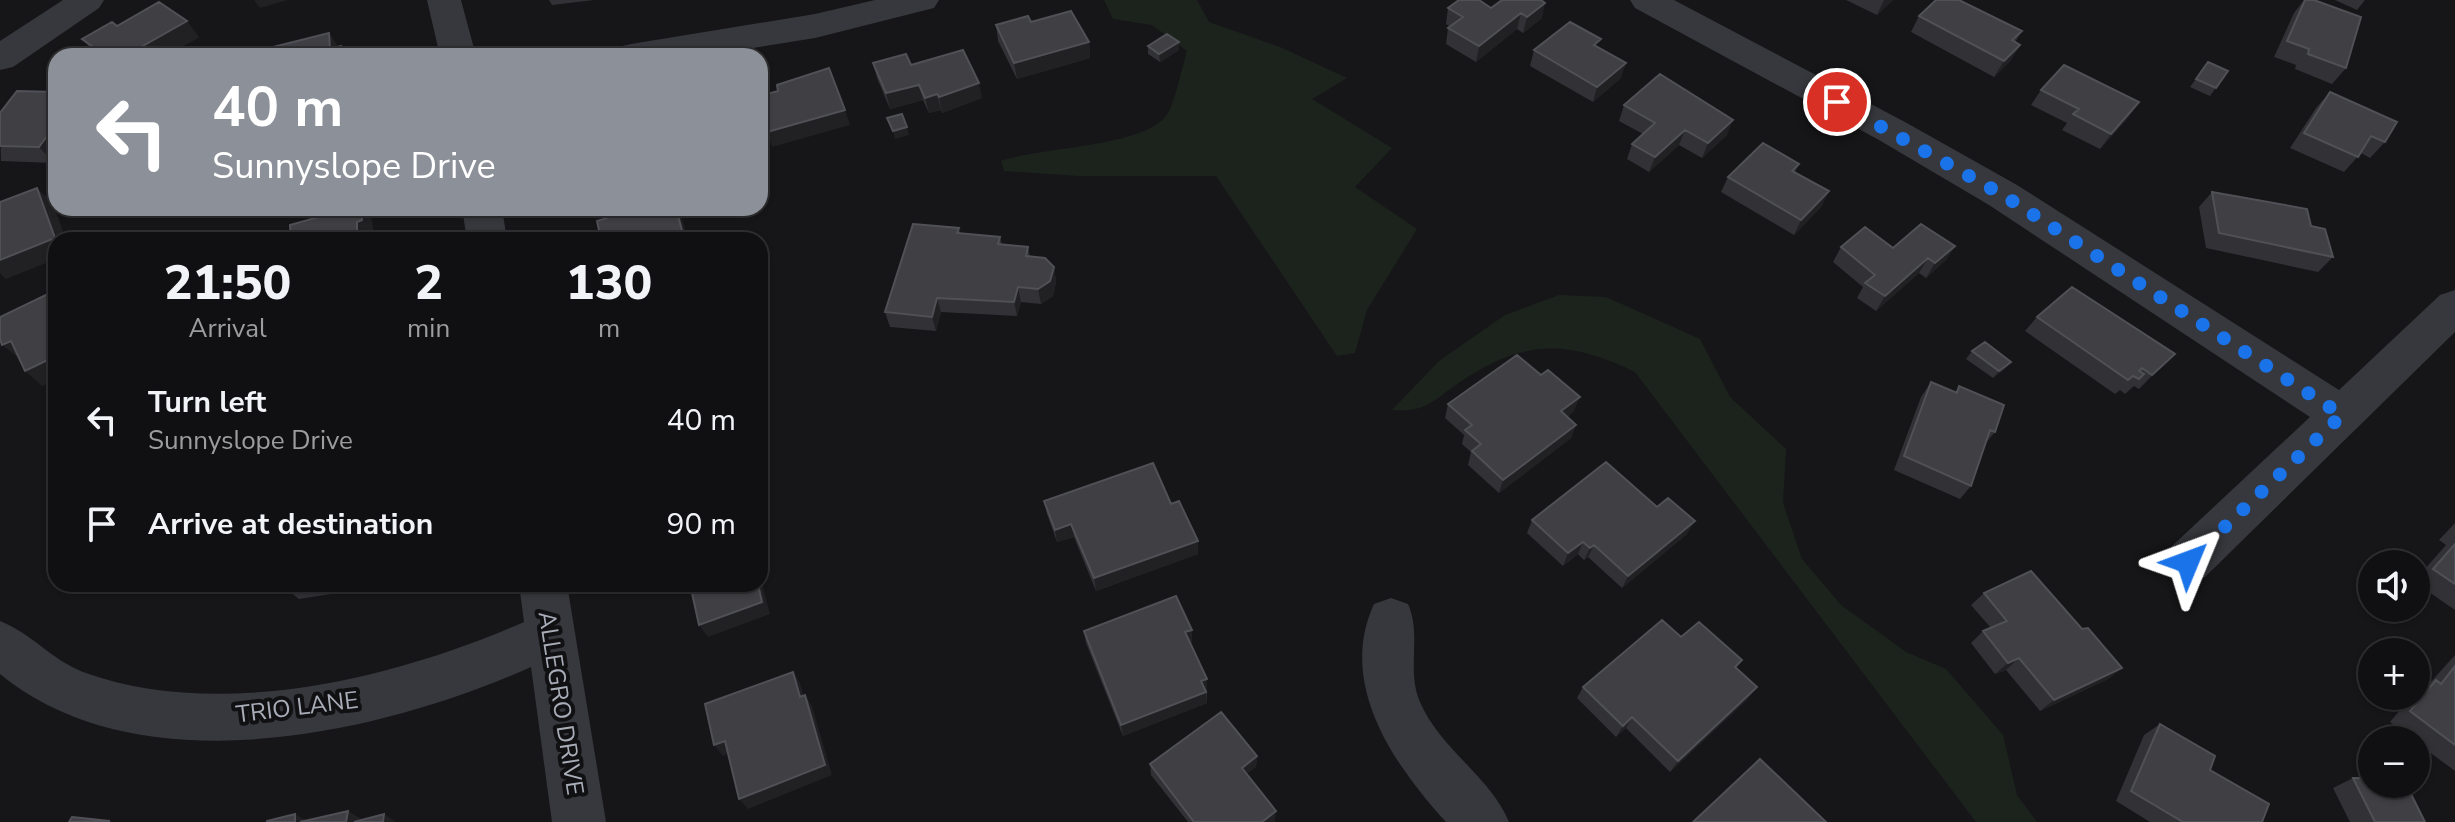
<!DOCTYPE html>
<html lang="en">
<head>
<meta charset="utf-8">
<style>
	:root { --surface:#101012; --page:#19191b; --text:#f1f3f6; --muted:#9c9d9f; --line:#303032 }
	body { margin:0; font-family:"Nunito Sans",sans-serif; background:var(--page); color:var(--text); height:100vh; display:flex; flex-direction:column; font-size:30px; white-space:nowrap }
	* { box-sizing:border-box; margin:0 }
	p { font-size:26px; color:var(--muted) }
	.icon { flex:none; width:44px; height:44px; fill:none; stroke:currentColor; stroke-width:2; stroke-linecap:round; stroke-linejoin:round }
	.map { position:relative; flex:1; overflow:hidden }
	.sheet { position:absolute; left:48px; top:232px; width:720px; height:360px; display:flex; flex-direction:column; background:var(--surface); border-radius:24px; box-shadow:0 2px 6px #0004,0 0 0 2px var(--line) }
	.sheet>* { flex:none }
	.hud { position:absolute; left:48px; top:48px; width:720px; height:168px; border-radius:24px; box-shadow:0 2px 6px #0004,0 0 0 2px var(--line); background:#8c9099; color:#fff; overflow:hidden }
	.tools { position:absolute; left:2358px; top:550px; display:grid; gap:16px }
	.tools a { display:grid; place-items:center; width:72px; height:72px; border-radius:50%; background:var(--surface); box-shadow:0 2px 6px #0004,0 0 0 2px var(--line); font-size:40px }
	.pin { position:absolute; display:grid; place-items:center; width:68px; height:68px; color:#fff; margin:-34px; border:4px solid #fff; border-radius:50%; box-shadow:0 2px 8px #0007 }
	.me { position:absolute; width:88px; margin:-44px; rotate:46deg; stroke-linejoin:round; filter:drop-shadow(0 0 6px #0008) }
	.turn { display:flex; align-items:center; gap:28px; height:168px; padding:0 32px; font-size:36px }
	.turn .icon { width:104px; height:104px; stroke-width:2.5 }
	.turn b { display:block; font-size:56px; line-height:68px }
	.eta { display:flex; justify-content:space-evenly; align-items:center; height:136px; text-align:center }
	.eta b { font-size:48px; font-weight:800; line-height:56px }
	ul { padding:0; list-style:none }
	li { display:flex; align-items:center; gap:24px; height:104px; padding:0 32px }
	li div { flex:1 }
	li b { display:block; font-size:30px }
	li em { font-style:normal }
	.map>svg:first-child { display:block }
	.green { fill:#1c231d }
	.lines { fill:none; stroke-linecap:round; stroke-linejoin:round }
	.minor { fill:#37383d; fill-rule:evenodd }
	.wall { fill:#323236 }
	.shaded-wall { fill:#212124 }
	.building { fill:#3f3f44; stroke:#4f5156; stroke-width:2 }
	.route { stroke:#1a73e8; stroke-width:14; stroke-dasharray:0 25.2 }
	.labels { text-anchor:middle; stroke-width:8; stroke-linejoin:round; paint-order:stroke }
	.street-label { font-size:24px; fill:#a8adb8; stroke:#111113 }
</style>
</head>
<body>
<div class="map">
<svg width="2455" height="822" viewBox="0 0 2455 822">
	<rect width="100%" height="100%" fill="#161618"/>
	<path class="green" d="M1104,0h93l12,22 71,25 67,31 -35,21 80,49 -37,39 62,42 -50,81 -12,43 -18,3 -121,-180h-137l-75,-5 -3,-10c40,-14 141,-14 165,-45 9,-12 16,-49 21,-65l-35,-26 -39,-6z
		M1559,295l47,2 94,42 30,58 56,52 -3,54 19,56 39,46 65,47 40,17 57,66 14,60 20,27h-61l-341,-450c-70,-34 -114,-32 -178,12 -27,19 -31,28 -65,26l47,-49 66,-46z"/>
	<g class="lines">
		<path class="minor" d="M63,0h41l-5,8 -86,59 -13,3v-29z
			M427,0h34l15,56h-36z
			M875,0h64l-5,8 -119,30 -111,18h-91l5,-9 13,-3 184,-30z
			M1630,0h44l231,122 112,63 322,205 101,-95 15,-5v42l-250,245 -17,6 -17,-6 -7,-15 7,-15 139,-130 -321,-212 -110,-65 -244,-132z
			M462,208h40l5,32h-40z
			M519,584h48l39,238h-54l-21,-155c-149,67 -392,122 -531,7v-53c31,12 52,39 83,51 137,50 313,6 441,-50z
			M1391,598l17,6c14,31 -2,66 12,98 20,47 70,74 89,120h-63c-52,-57 -109,-138 -72,-218z"/>
	</g>
	<path class="wall" d="M549,0h45l-42,5z
		M1846,0h47l-16,15z
		M2304,0h10l32,68 -14,16 -37,-15 1,-4 -22,-8 20,-44z
		M2335,0h30l-8,10z
		M1448,8h43l51,10 -19,15 -6,-4 -41,33 -30,-18 2,-16 3,-1 -5,-3z
		M1919,16l103,15 -7,11 5,3 -9,15 -17,17 -83,-45z
		M1031,22l58,20 1,16 -73,21 -19,-38 -2,-16z
		M117,26l82,11 -34,19h-67l-16,-17z
		M1179,42v8l-19,12 -12,-8v-8z
		M1599,48l22,30 -28,24 -63,-36 4,-16z
		M2208,62l20,9 -18,25 -20,-9z
		M873,63l38,2 71,33 -40,15 -1,-3 -12,3 -6,-13 -33,9 -13,-31z
		M2041,90l98,12 -11,16 -28,31 -38,-19 5,-7 -36,-18z
		M56,92v67l-2,4 -53,-2 -1,-48z
		M2330,92l55,50 -15,16 -9,-5 -17,19 -54,-24 26,-40z
		M1624,105l103,30 -25,23 -23,-13 -30,27 -22,-13 5,-15 11,-10 -24,-13z
		M1799,164l-4,8 34,19 -8,16 -27,28 -73,-43 7,-15z
		M2212,192l99,34 22,31 -15,15 -112,-24 -7,-41z
		M959,228l1,5 40,4 2,8 26,2 2,10 24,10 2,15 -3,14 -12,8 -20,-2 -4,14 -76,-4 -5,19 -46,-4 -5,-15z
		M1955,246l-9,14 -20,18 -7,-5 -43,38 -19,-13 6,-11 -30,-25 8,-15 52,1z
		M2037,317l138,37 -36,35 -5,-3 -9,8 -5,-4 -5,4 -90,-63z
		M1972,351l33,18 -12,9 -27,-19z
		M1931,382l24,10 4,-6 36,46 -10,12 -14,42 -11,13 -66,-29 27,-73z
		M1448,404l126,7 -7,6 9,8 -5,13 -72,55 -31,-28 3,-13 -9,-8 2,-9 -19,-17z
		M1044,501l127,3 27,50 -102,37 -22,-54 -17,5 -10,-28z
		M1532,520l155,14 -65,54 -34,-31 -4,3 -6,-6 -15,12 -36,-33z
		M2455,523v87l-39,-27v-4l30,-34 -7,-5z
		M302,584h101l-1,6 -35,3 -4,-4 -64,10 -15,-12z
		M1984,593l98,36 40,39 -14,11 -68,32 -34,-41 -11,4 -24,-31 12,-12 8,-3 -20,-23z
		M1084,631l108,11 -2,1 17,36v24l-84,33 -37,-93z
		M1681,637l61,23 -6,8 12,31 -78,73 -44,-44 -10,9 -39,-39 6,-11z
		M2455,655v116l-39,-29v-2h-2l-24,-18 22,-26h4v-4l13,-8z
		M2160,724l50,46 52,52h-112l-34,-21 28,-66z
		M1257,756l-1,11 -10,7 29,47 -1,1h-86l-37,-47 -1,-11z
		M2353,778l72,44h-75l-17,-34z"/>
	<path class="shaded-wall" d="M254,0h34l-28,8z
		M1884,0h9l-16,15z
		M1545,3l-3,15 -19,15 4,-16z
		M1521,13l-4,16 -41,33 3,-16z
		M187,21l12,16 -34,19h-40z
		M329,33l11,16h-10z
		M1089,42l1,16 -73,21 -3,-16z
		M1179,42v8l-19,12 -1,-8z
		M2020,45l-9,15 -17,17 10,-16z
		M341,46l6,10h-5z
		M1626,63l-5,15 -28,24 4,-15z
		M979,83l3,15 -40,15 -3,-16z
		M919,85l4,15 -33,9 -4,-16z
		M937,94l4,16 -12,3 -4,-15z
		M2139,102l-11,16 -28,31 11,-15z
		M845,110l5,15 -78,22 -5,-15z
		M1733,120l-6,15 -25,23 6,-15z
		M56,124v35l-2,4 -15,-16z
		M907,127l2,8 -14,4 -2,-8z
		M1685,130l-6,15 -30,27 6,-15z
		M37,188l16,15 13,37h-10v19l-50,20 -6,-6v-14z
		M1829,191l-8,16 -27,28 7,-15z
		M361,208h2l9,12 2,16 -4,1 2,3h-10l-5,-6v-12z
		M676,208h3l9,32h-10z
		M1955,246l-9,14 -20,18 9,-15z
		M1928,258l-9,15 -43,38 9,-15z
		M1054,267l2,15 -3,14 -12,8 -3,-15z
		M1018,287l3,15 -4,14 -3,-14z
		M937,298l4,14 -5,19 -4,-14z
		M11,341l9,18 -18,-14z
		M2175,354l-14,14 -22,21 13,-14z
		M56,356v23l-14,7 -17,-15z
		M2011,362l-6,7 -12,9 6,-7z
		M1580,397l-6,14 -18,14 5,-14z
		M1576,425l-5,13 -72,55 4,-13z
		M1695,521l-8,13 -65,54 6,-12z
		M1071,524l3,13 -17,5 -2,-12z
		M1198,541v13l-102,37 -2,-13z
		M1583,542l-5,12 -15,12 5,-13z
		M1594,545l-6,12 -4,3 6,-12z
		M760,577l10,37 -62,23 -9,-12 59,-41h2z
		M396,584h7l-1,6z
		M672,584h22l-18,7z
		M1192,630v12l-6,2 -1,-12z
		M2019,658l-13,12 -11,4 13,-11z
		M2122,668l-14,11 -68,32 14,-11z
		M793,672l7,11 7,25 -7,-11z
		M1207,679v11l-5,2 -1,-11z
		M1757,687l-9,12 -78,73 8,-11z
		M1206,692l1,11 -84,33 -2,-11z
		M805,695l7,11 20,69 -84,34 -9,-10z
		M1632,717l-6,11 -10,9 7,-11z
		M725,741l9,10 -11,5 -9,-11z
		M1257,756l-1,11 -15,11 1,-10z
		M348,811l15,9v2h-17z
		M1276,811l-1,10 -1,1h-12z
		M295,814l14,8h-14z
		M384,814l12,8h-13z"/>
	<path class="building" d="M1459,0h20l12,8 11,-8h39l4,3 -18,14 -6,-4 -42,33 -31,-18 15,-11 -15,-9z
		M1936,0h23l63,31 -10,9 8,5 -16,16 -85,-45z
		M2305,0h9l47,17 -15,51 -38,-14 1,-5 -22,-8z
		M159,2l28,19 -62,35h-19l-24,-17 30,-17 5,4z
		M1071,11l18,31 -75,21 -18,-38 32,-9 3,6z
		M1570,22l31,17 -7,6 32,18 -29,24 -63,-37z
		M329,33l1,16 11,-3 1,10h-68l-1,-9z
		M1167,34l12,8 -20,12 -11,-8z
		M963,50l16,33 -40,14 -2,-3 -12,4 -6,-13 -33,8 -13,-30 33,-9 5,11z
		M2208,62l20,9 -12,17 -20,-9z
		M2064,65l75,37 -28,32 -38,-20 6,-5 -38,-19z
		M829,68l16,42 -78,22 -7,-21v-15l18,-5 -1,-6z
		M1660,74l73,46 -25,23 -23,-13 -30,27 -23,-13 23,-21 -31,-18z
		M17,91l39,1v32l-17,23 -39,-1v-33z
		M2330,92l67,30 -12,20 -14,-6 -13,21 -54,-24z
		M902,114l5,13 -14,4 -6,-13z
		M1763,143l36,21 -7,7 37,20 -28,29 -73,-43z
		M37,188l18,50 -55,22v-58z
		M2212,192l95,17 4,17 14,3 8,28 -114,-24z
		M351,208h10l1,12 -5,2v12l9,-2 1,8h-76l-1,-15z
		M604,208h72l8,30 -6,2h-77l-4,-19 10,-3z
		M913,224l46,4 -2,5 43,4 -2,7 30,3 -2,9 19,2 9,9 -4,14 -12,8 -20,-2 -4,15 -77,-4 -5,19 -47,-5z
		M1921,224l34,22 -20,17 -7,-5 -43,38 -20,-13 10,-8 -34,-28 24,-20 28,21z
		M2072,287l103,67 -23,21 -10,-7 -3,3 5,3 -5,5 -6,-3 -5,4 -91,-63z
		M56,290v66l-31,15 -14,-30 -9,4 -2,-6v-22z
		M1985,342l26,20 -12,9 -27,-20z
		M1517,355l24,20 7,-5 32,27 -19,14 15,14 -73,55 -31,-29 9,-7 -16,-14 7,-5 -24,-21z
		M1931,382l26,11 2,-7 45,19 -9,27 -5,-2 -19,56 -67,-30z
		M1606,462l51,45 11,-9 27,23 -67,55 -34,-31 -4,3 -7,-6 -15,11 -36,-33z
		M1153,463l18,41 8,-3 19,40 -104,37 -23,-54 -16,6 -11,-29z
		M2455,544v40l-22,-15z
		M2031,571l51,58 6,-1 34,40 -68,32 -35,-42 -11,5 -25,-32 24,-10 -23,-28z
		M285,584h17l-18,3z
		M690,584h68l4,18 -63,23z
		M1176,596l16,34 -7,2 22,47 -6,2 5,11 -85,33 -37,-94z
		M1662,620l19,17 18,-15 43,38 -7,7 22,20 -79,74 -46,-44 -9,9 -40,-39z
		M2455,666v79l-45,-34 26,-31 5,4z
		M793,672l7,25 5,-2 20,70 -86,34 -14,-58 -11,4 -9,-41z
		M1221,712l36,44 -15,12 34,43 -14,11h-68l-44,-58z
		M2160,724l55,32 -5,14 59,34 -7,18h-79l-52,-31z
		M1760,759l66,63h-133z
		M2353,778h19v6h34l19,38h-50z
		M348,811l-2,11h-46z
		M295,814v8h-28v-1z
		M384,814l-1,8h-29z
		M72,817l38,4 -41,1z"/>
	<g class="lines">
		<path class="route" d="M1837,102l166,93 339,220 -154,147"/>
	</g>
	<g class="labels">
		<g class="street-label">
			<text transform="translate(561 703) rotate(81)" y="8">ALLEGRO DRIVE</text>
			<text transform="translate(297 707) rotate(-7)" y="8">TRIO LANE</text>
		</g>
	</g>
</svg>
<div class="tools">
<a><svg class="icon" aria-label="sound" viewBox="0 0 24 24"><path d="M4 9h4l5-4v14l-5-4H4zM17 9q2 3 0 6"/></svg></a>
<a>+</a>
<a>−</a>
</div>
<div class="pin" style="left:1837px;top:102px;background:#d93025"><svg class="icon" aria-label="arrive" viewBox="0 0 24 24"><path d="M6 21V4h12l-3 4 3 4H6"/></svg></div>
<svg class="me" style="left:2188px;top:562px" viewBox="-20 -20 40 40"><path d="M0-17L14 15 0 8-14 15z" fill="#1a73e8" stroke="#fff" stroke-width="4"/></svg>
<div class="hud">
<div class="turn"><svg class="icon" aria-label="left" viewBox="0 0 24 24"><path d="M17 20v-9H6M10 6l-5 5 5 5"/></svg><div><b>40 m</b>Sunnyslope Drive</div></div>
</div>
<section class="sheet">
<div class="eta">
<div><b>21:50</b><p>Arrival</p></div>
<div><b>2</b><p>min</p></div>
<div><b>130</b><p>m</p></div>
</div>
<ul>
<li><svg class="icon" aria-label="left" viewBox="0 0 24 24"><path d="M17 20v-9H6M10 6l-5 5 5 5"/></svg><div><b>Turn left</b><p>Sunnyslope Drive</p></div><em>40 m</em></li>
<li><svg class="icon" aria-label="arrive" viewBox="0 0 24 24"><path d="M6 21V4h12l-3 4 3 4H6"/></svg><div><b>Arrive at destination</b></div><em>90 m</em></li>
</ul>
</section>
</div>
</body>
</html>
